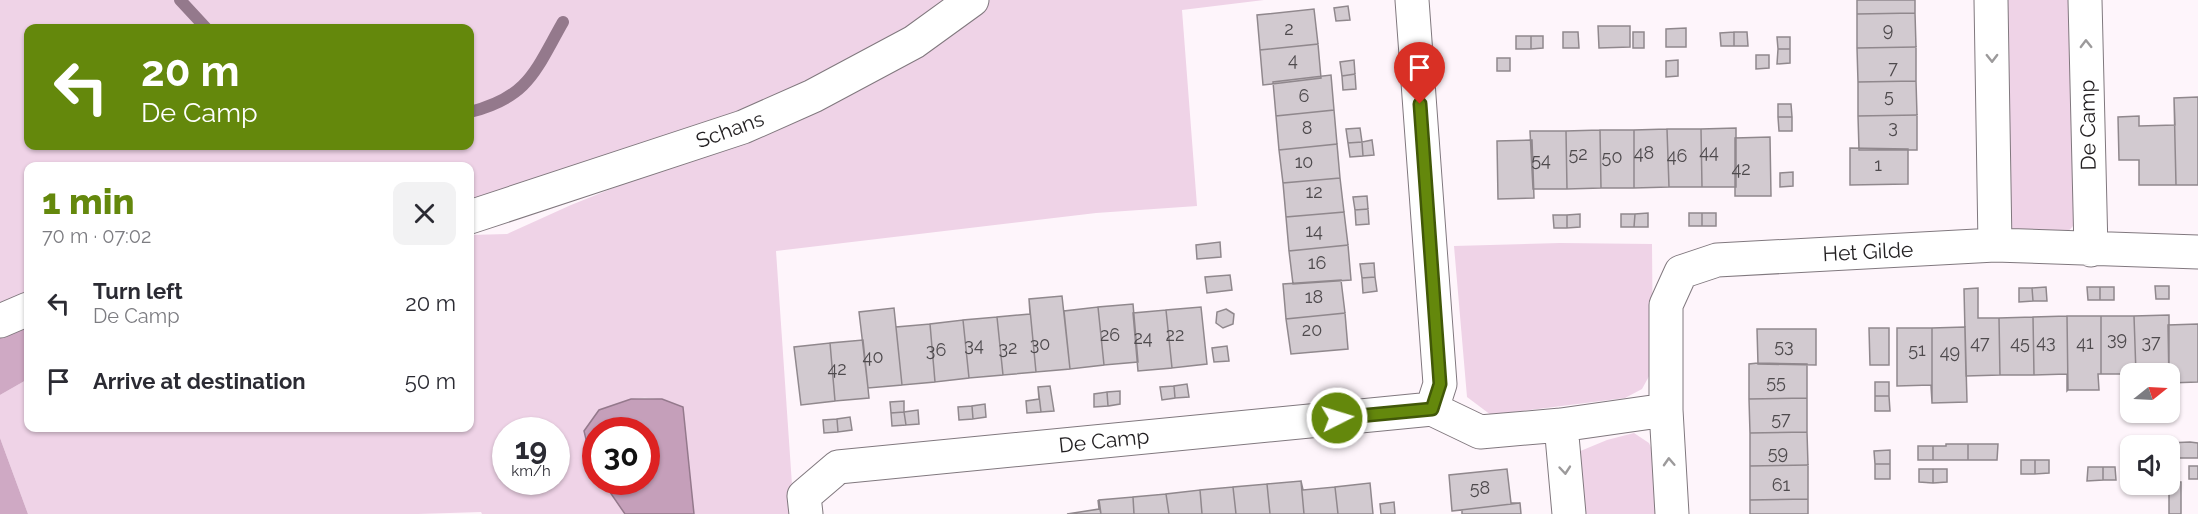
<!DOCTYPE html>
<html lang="en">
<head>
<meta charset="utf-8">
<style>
	:root { --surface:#fff; --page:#f2f2f3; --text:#2b2b33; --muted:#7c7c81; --accent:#64880c }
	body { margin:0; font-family:Raleway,sans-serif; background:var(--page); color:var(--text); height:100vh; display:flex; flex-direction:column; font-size:22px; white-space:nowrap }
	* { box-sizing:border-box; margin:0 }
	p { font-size:20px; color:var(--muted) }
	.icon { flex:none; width:33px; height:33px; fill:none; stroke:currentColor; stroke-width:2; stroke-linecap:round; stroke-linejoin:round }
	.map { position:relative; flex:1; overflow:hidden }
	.details { position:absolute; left:24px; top:162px; width:450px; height:270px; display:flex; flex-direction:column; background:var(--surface); border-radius:12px; box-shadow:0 2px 4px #0004 }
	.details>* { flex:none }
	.top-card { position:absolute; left:24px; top:24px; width:450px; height:126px; border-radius:12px; box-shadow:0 2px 4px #0004; background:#64880c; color:#fff; overflow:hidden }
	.needle { width:39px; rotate:72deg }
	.buttons { position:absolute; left:2120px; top:363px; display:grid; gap:12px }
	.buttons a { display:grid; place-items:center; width:60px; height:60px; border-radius:12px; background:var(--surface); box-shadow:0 2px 4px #0004; font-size:30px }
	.speed { position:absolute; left:492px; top:417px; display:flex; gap:12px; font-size:30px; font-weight:700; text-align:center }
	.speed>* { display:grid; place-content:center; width:78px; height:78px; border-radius:50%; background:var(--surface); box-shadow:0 2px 4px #0004; line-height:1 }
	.speed small { font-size:15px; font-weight:400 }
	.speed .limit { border:9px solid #d22; background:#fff; color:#111 }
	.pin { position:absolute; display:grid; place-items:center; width:51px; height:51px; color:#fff; margin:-62px -26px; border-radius:50% 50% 50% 0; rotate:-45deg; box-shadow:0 0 6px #0007 }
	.pin .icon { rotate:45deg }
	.me { position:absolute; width:66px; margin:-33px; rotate:85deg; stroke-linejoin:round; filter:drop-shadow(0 0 4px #0008) }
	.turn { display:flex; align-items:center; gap:21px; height:126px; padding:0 18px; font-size:27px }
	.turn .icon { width:78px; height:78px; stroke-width:2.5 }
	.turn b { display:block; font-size:42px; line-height:51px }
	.round { display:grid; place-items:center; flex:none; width:63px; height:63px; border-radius:12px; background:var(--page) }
	.headline { display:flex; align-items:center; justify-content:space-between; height:102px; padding:0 18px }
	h1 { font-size:36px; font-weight:800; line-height:45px; color:var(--accent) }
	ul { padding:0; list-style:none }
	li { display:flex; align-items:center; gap:18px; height:78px; padding:0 18px }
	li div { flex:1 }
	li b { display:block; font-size:22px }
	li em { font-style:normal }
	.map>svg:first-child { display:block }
	.green { fill:#efd3e7; fill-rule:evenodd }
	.forest { fill:#cfa9c4 }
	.water { fill:#c59fba; stroke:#94798c; stroke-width:1.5 }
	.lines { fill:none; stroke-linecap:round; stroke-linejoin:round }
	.stream { stroke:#94798c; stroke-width:12 }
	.building { fill:#d2cad0; stroke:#90888d; stroke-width:1.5 }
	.street-casing { stroke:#80787e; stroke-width:35 }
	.secondary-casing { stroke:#80787e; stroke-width:35 }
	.street { stroke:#fff; stroke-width:33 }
	.secondary { stroke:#fff; stroke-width:33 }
	.oneway { stroke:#9c9a9b }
	.route-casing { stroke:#415808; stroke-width:15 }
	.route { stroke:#64880c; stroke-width:10 }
	.labels { text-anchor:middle; stroke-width:4.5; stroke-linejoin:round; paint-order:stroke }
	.number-label { font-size:18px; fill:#4e4a4d }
	.street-label { font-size:21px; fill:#221f21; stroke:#fff }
</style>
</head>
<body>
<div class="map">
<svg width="2198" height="514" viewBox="0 0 2198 514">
	<rect width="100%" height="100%" fill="#fef5fb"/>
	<path class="green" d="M0,0h954l-113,68 -119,50 -252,85v-37h-442v128l-28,13zM28,28h442v118h-442z
		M987,0h277l-82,10 15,196 -101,7 -320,38 18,263h-100l-11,-107c-48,-19 -62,-7 -99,23 4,17 11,35 12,52h7l22,32h-143l-1,-2 -63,2h-390l-28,-76v-43l28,-16v49h442v-193l37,-1 64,-29 244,-98zM506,430h50v52h-50z
		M2005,0h66l12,211c-20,34 -27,27 -63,29l-10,-13z
		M1560,243l92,1 1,125 -11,20 -17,9 -134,17 -24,-18 -13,-151z
		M1634,433l15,10 8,19 6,52h-79l-6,-62 29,-12z"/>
	<path class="forest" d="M28,323v56l-28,16v-57z
		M0,438l28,76h-28z"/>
	<path class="water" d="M631,399h31l21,8 11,107h-69l-22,-32h43v-52h-50l-1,39 -3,-5 -8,-33 15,-21z"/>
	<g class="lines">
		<path class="stream" d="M180,0l26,28
			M470,112c59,-15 65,-41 93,-90"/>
	</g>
	<path class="building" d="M1857,0h58v13l-58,1z
		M1348,6l2,14 -14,1 -2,-13z
		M1314,9l4,35 -58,6 -3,-35z
		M1915,13l1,34 -59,1v-34z
		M1598,26h32v21l-31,1z
		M1686,28v19h-20v-18z
		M1563,32h15l1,16h-16z
		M1633,32h11v16h-11z
		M1734,32v14h-13l-1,-13z
		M1734,32h13l1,14h-14z
		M1516,36h15v13h-15z
		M1531,36h12v12l-12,1z
		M1777,37h13v12h-12z
		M1318,44l3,34 -58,7 -3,-35z
		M1916,47v34l-58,1 -1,-34z
		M1778,49h12v14l-13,1z
		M1756,55h13v13l-13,1z
		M1497,58h13v13h-13z
		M1354,60l1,14 -13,2 -2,-14z
		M1678,60v16l-12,1v-16z
		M1355,74l1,15 -13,1 -1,-14z
		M1331,75l3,35 -58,6 -3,-34z
		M1916,81l1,34 -59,1v-34z
		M2198,97v88h-22l-2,-87z
		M2174,98l2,87h-37v-25h-20l-1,-43 21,-1v10l36,-1z
		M1778,104h13l1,13h-14z
		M1334,110l3,34 -58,6 -3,-34z
		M1917,115v35h-58l-1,-34z
		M1778,117h14v14h-13z
		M1360,128l2,14 -14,1 -2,-14z
		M1736,128v59h-34l-1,-58z
		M1667,129h34l1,58h-33z
		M1667,129l2,58 -35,1v-58z
		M1600,130l1,58 -34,1 -1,-58z
		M1600,130h34v58h-33z
		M1530,131h36l1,58h-34z
		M1770,137l1,59h-36v-58z
		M1372,140l2,15 -11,1 -1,-14z
		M1532,140l2,58 -36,1 -1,-58z
		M1362,142l1,14 -13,1 -2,-14z
		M1337,144l3,34 -57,5 -4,-33z
		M1850,148l58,1v35l-58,1z
		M1793,172v14l-13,1v-14z
		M1340,178l4,34 -58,5 -3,-34z
		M1367,196l1,13 -13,1 -2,-13z
		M1368,209l1,15 -13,1 -1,-15z
		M1344,212l4,33 -59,6 -3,-34z
		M1648,213v14h-14l1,-13z
		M1689,213h13v13h-13z
		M1702,213h14v13h-14z
		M1580,214v13l-13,1v-13z
		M1621,214h14l-1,13h-13z
		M1553,215h14v13h-13z
		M1220,242l1,15 -24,2 -1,-14z
		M1348,245l3,35 -58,4 -4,-33z
		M1374,263l1,14 -13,1 -2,-14z
		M1230,275l2,15 -25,3 -2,-16z
		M1375,277l2,14 -14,2 -1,-15z
		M1341,280l4,33 -59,6 -3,-35z
		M2155,286h14v13h-13z
		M2046,287l1,14h-14l-1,-13z
		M2087,287h13v13h-12z
		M2100,287h14v13h-14z
		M1978,288v30h21l1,57 -34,1 -2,-87z
		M2019,288h13l1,13 -14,1z
		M1062,296l8,73 -34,3 -7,-73z
		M1029,299l7,73 -33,3 -6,-58 33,-3z
		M1133,304l5,58 -34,3 -6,-58z
		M1098,307l6,58 -34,4 -6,-58z
		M1201,307l6,57 -35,4 -6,-58z
		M894,308l8,77 -34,3 -9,-76z
		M1226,309l8,5 -1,10 -10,4 -7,-5 1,-11z
		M1166,310l6,58 -34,3 -5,-58z
		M1345,313l3,36 -57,5 -5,-35z
		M2169,315v58l-33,1 -2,-58z
		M2067,316l1,74 -1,1v-17l-33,1 -1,-58z
		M2067,316h34v58h-3l1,16h-31z
		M2101,316h33l2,58h-35z
		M997,317l6,58 -34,3 -6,-58z
		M2033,317l1,58h-34l-1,-57z
		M963,320l6,58 -34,4 -5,-58z
		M930,324l5,58 -33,3 -6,-58z
		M2198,324v58l-29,1 -1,-58z
		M1965,327l2,75 -35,1v-75z
		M1869,328h20v37h-19z
		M1897,328h35v75l-1,-18 -34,1z
		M1757,329h59v36l-58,-1z
		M863,340l6,58 -34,3 -5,-58z
		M830,343l5,58 -34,4 -7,-58z
		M1227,346l2,15 -15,1 -2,-14z
		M1758,363l49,1v34l-58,1v-35z
		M1875,382h14v14h-14z
		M1187,384l2,13 -14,1 -1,-12z
		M1050,386l4,25 -13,1 -3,-25z
		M1174,386l1,12 -13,2 -2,-13z
		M1038,387l3,25 -14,1 -1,-12 13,-2z
		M1120,391v13l-12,2 -1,-14z
		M1107,392l1,14 -14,1v-13z
		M1875,396h14l1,15h-15z
		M1807,398v34l-57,1 -1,-34z
		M904,401v11l-13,1 -1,-11z
		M985,404l1,13 -13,2 -1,-13z
		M972,406l1,13 -14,1 -1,-13z
		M918,410l1,14 -13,1 -2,-13z
		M904,412l2,13 -14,1 -1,-13z
		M850,417l2,13 -14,2 -1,-13z
		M837,419l1,13 -14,1 -1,-13z
		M1807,432l1,33 -58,1v-33z
		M2190,442l8,1v15h-29l-1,-15z
		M2134,443h34v3h-34z
		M1946,444h22v16h-35v-14h13z
		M1968,444h30l-1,16h-29z
		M1918,446h15v14h-15z
		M1890,450v14h-15l-1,-13z
		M2021,460h14v14h-14z
		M2035,460h14v13l-14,1z
		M1875,464h15v15h-15z
		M1808,465v34l-58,1v-34z
		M2189,466h9v13h-9z
		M2088,467h15v13l-16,1z
		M2103,467h12l1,13h-13z
		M1507,469l4,34h9l-68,8 -3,-36z
		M1919,469h14v14l-14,-1z
		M1933,469h14v13l-14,1z
		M1301,481l2,9 32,-3 3,27h-34z
		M1301,481l3,33h-34l-3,-30z
		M2169,482h12v32h-12z
		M1370,483l3,31h-35l-3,-27z
		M1267,484l3,30h-34l-3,-27z
		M1233,487l3,27h-34l-2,-24z
		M1200,490l2,24h-33l-3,-20z
		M1166,494l3,20h-35l-1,-17z
		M1133,497l1,17h-33l-2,-14z
		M1808,499v15h-58v-14z
		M1098,500l3,14h-34l32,-5z
		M1394,502l1,12h-14l-1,-10z
		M1520,503l1,11h-59v-4l-10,1z"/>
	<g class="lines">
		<g class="street-casing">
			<path id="street" d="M1991,0l4,245
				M2085,0l6,250
				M1432,409l48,23 81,-7 105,-15v-105l15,-33 36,-12 278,-15 203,7
				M1666,410l6,104
				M1561,425l8,89
				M806,514l-2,-18 34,-29 594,-58 8,-25 -28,-384"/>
		</g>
		<g class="secondary-casing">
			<path id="secondary" d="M470,217l273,-90 70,-31 101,-54 58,-42
				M0,321l28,-12"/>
		</g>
		<use href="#street" class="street"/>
		<use href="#secondary" class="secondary"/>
	</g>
	<defs><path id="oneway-chevron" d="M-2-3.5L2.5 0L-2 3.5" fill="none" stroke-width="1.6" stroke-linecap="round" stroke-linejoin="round" transform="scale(1.5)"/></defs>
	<g class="oneway">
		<use href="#oneway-chevron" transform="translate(2086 44) rotate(-91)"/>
		<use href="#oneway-chevron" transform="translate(1992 58) rotate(89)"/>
		<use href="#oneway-chevron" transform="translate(1669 462) rotate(-93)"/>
		<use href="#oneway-chevron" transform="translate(1565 470) rotate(85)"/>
	</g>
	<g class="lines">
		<g class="route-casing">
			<path id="route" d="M1337,418l95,-9 8,-25 -20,-280"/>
		</g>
		<use href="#route" class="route"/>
	</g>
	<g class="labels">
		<g class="number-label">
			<text x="1289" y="35">2</text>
			<text x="1888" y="36">9</text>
			<text x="1293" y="66">4</text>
			<text x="1893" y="74">7</text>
			<text x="1304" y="102">6</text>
			<text x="1889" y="102">5</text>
			<text x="1893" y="133">3</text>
			<text x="1307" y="134">8</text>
			<text x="1709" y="158">44</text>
			<text x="1644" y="159">48</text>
			<text x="1578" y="160">52</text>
			<text x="1677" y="162">46</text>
			<text x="1612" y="163">50</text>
			<text x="1541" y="166">54</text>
			<text x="1304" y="168">10</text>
			<text x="1878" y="171">1</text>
			<text x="1741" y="175">42</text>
			<text x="1314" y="198">12</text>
			<text x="1314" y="237">14</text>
			<text x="1317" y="269">16</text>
			<text x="1314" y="303">18</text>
			<text x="1312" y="336">20</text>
			<text x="1110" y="341">26</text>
			<text x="1175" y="341">22</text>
			<text x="1143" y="344">24</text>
			<text x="2117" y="345">39</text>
			<text x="2046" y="348">43</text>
			<text x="2151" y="348">37</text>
			<text x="1980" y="349">47</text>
			<text x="2020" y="349">45</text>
			<text x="2085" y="349">41</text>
			<text x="1040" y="350">30</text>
			<text x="974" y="351">34</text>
			<text x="1784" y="352">53</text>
			<text x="1008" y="354">32</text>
			<text x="936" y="356">36</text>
			<text x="1917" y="356">51</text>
			<text x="1950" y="358">49</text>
			<text x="873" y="363">40</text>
			<text x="837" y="375">42</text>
			<text x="1776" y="388">55</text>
			<text x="1781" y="425">57</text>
			<text x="1778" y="459">59</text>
			<text x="1781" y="491">61</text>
			<text x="1480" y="494">58</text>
		</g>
		<g class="street-label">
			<text transform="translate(2088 125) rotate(-91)" y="7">De Camp</text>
			<text transform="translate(730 130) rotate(-20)" y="7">Schans</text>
			<text transform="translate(1868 252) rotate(-3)" y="7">Het Gilde</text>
			<text transform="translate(1104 441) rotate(-6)" y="7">De Camp</text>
		</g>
	</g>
</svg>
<div class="buttons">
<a><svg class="needle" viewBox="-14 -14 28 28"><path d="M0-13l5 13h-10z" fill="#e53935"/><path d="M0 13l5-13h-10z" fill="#7c7c81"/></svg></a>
<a><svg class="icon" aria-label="sound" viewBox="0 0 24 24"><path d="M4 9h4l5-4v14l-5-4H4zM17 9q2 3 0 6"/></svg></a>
</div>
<div class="speed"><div>19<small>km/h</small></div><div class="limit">30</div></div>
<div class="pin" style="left:1420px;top:104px;background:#d93025"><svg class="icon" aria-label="arrive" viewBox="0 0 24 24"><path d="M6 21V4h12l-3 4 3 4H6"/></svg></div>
<svg class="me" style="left:1337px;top:418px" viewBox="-20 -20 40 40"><circle r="17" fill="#64880c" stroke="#fff" stroke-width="3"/><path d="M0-11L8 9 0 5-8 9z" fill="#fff"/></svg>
<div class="top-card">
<div class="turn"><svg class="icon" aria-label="left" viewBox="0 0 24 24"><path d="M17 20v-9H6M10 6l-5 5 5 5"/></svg><div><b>20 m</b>De Camp</div></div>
</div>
<section class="details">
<div class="headline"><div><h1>1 min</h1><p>70 m · 07:02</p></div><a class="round"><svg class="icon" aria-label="close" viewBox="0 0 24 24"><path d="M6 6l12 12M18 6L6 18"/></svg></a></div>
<ul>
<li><svg class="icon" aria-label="left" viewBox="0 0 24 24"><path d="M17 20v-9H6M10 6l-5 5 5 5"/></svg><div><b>Turn left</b><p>De Camp</p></div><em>20 m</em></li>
<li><svg class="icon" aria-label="arrive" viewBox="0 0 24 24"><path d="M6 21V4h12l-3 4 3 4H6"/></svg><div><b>Arrive at destination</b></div><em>50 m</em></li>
</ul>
</section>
</div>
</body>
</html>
